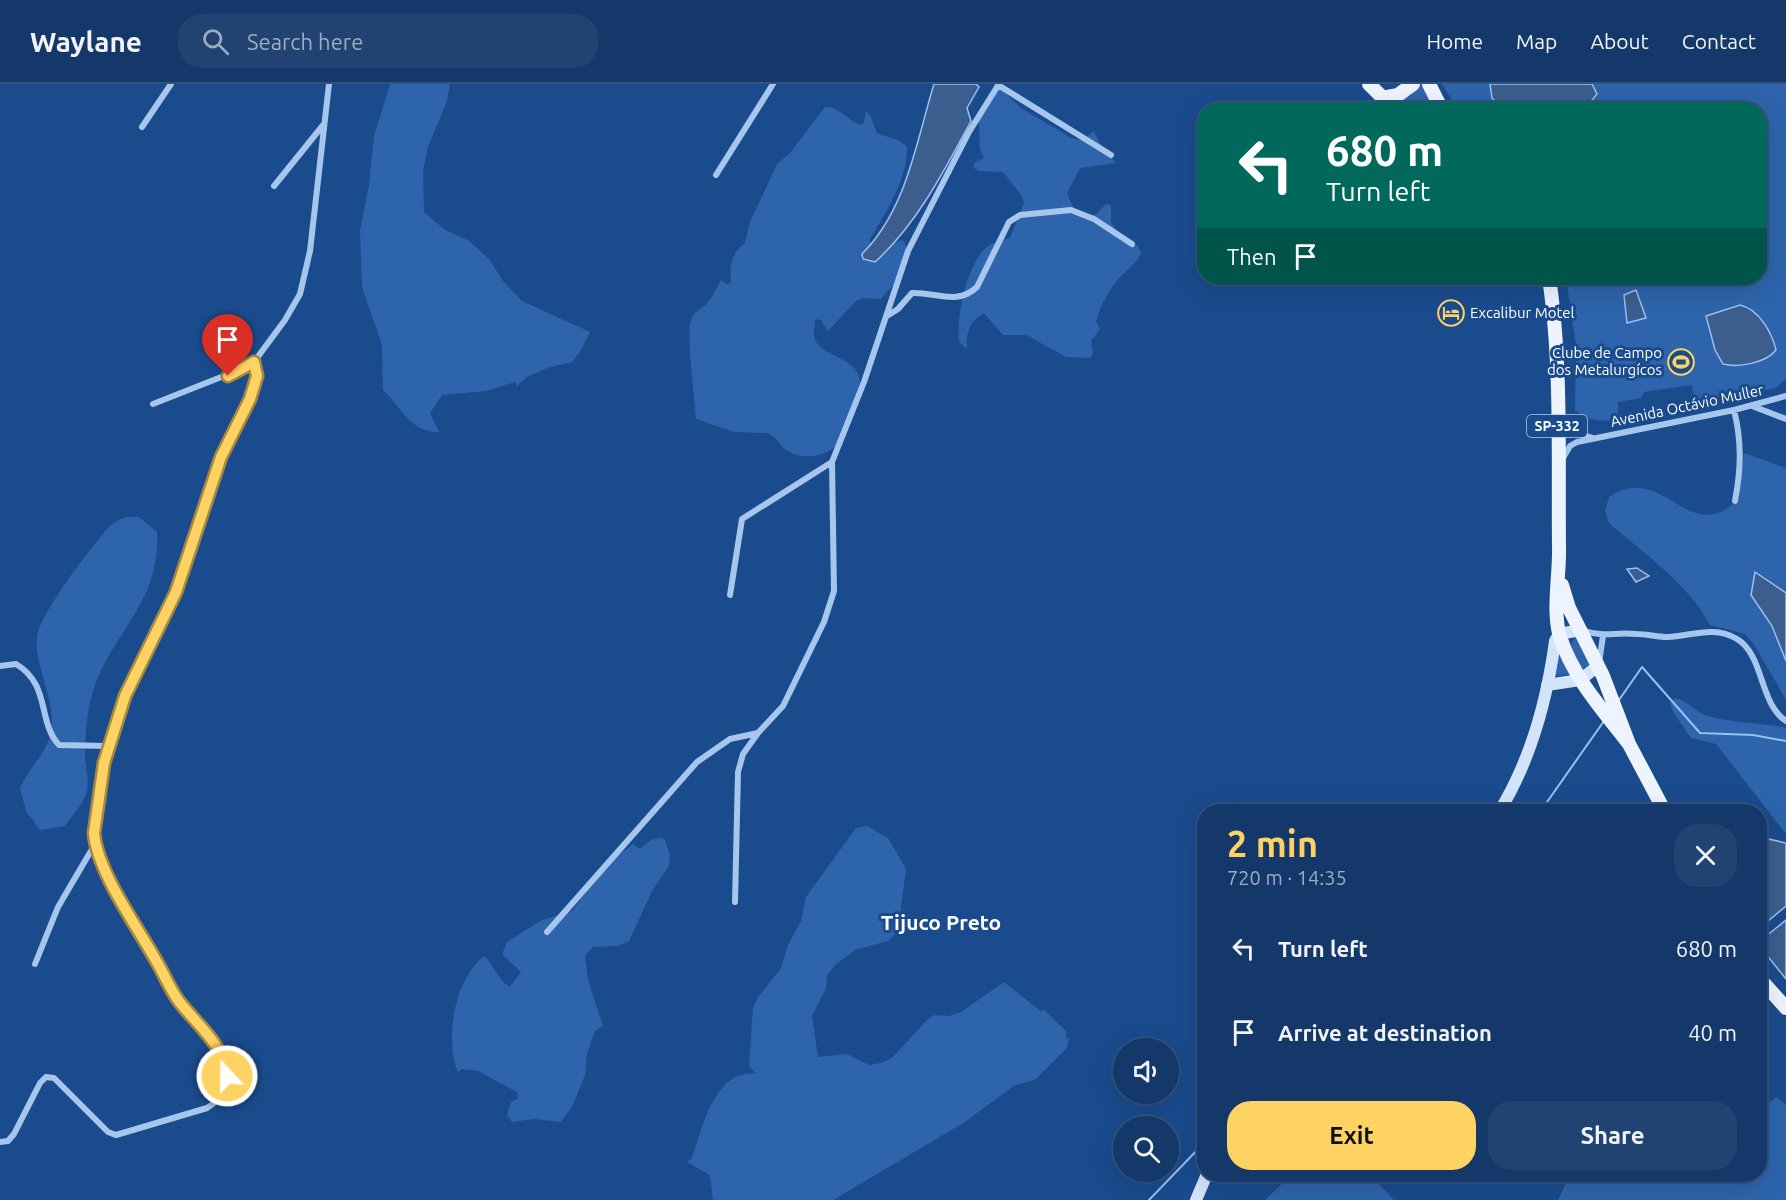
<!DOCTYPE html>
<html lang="en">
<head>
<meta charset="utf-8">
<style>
	:root { --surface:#14386a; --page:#214372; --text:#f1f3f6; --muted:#9dacc1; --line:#33527e; --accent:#ffd363 }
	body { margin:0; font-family:Ubuntu,sans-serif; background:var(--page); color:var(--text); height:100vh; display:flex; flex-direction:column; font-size:22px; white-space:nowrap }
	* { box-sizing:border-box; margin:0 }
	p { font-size:20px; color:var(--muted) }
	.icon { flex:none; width:33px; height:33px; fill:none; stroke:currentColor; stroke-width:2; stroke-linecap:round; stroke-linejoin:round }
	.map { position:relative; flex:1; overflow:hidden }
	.sheet { position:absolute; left:1197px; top:720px; width:570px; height:378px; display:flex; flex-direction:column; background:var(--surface); border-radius:24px; box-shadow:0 6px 24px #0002,0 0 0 2px var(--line) }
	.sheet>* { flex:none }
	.top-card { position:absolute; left:1197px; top:18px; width:570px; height:183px; border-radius:24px; box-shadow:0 6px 24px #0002,0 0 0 2px var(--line); background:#00695c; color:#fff; overflow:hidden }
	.tools { position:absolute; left:1113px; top:954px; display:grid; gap:12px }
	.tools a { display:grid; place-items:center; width:66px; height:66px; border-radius:50%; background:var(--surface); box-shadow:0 6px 24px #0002,0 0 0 2px var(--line); font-size:30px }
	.pin { position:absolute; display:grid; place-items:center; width:51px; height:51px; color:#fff; margin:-62px -26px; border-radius:50% 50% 50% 0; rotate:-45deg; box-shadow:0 0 6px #0007 }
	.pin .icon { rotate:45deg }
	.me { position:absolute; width:66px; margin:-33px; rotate:339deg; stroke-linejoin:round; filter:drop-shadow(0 0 4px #0008) }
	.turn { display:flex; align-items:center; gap:21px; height:126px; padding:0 30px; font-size:27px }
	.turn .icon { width:78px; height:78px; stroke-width:2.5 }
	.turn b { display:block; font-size:42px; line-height:51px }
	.then { display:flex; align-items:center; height:57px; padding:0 30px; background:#0003; gap:12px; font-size:22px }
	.round { display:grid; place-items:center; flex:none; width:63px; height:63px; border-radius:24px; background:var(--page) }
	.summary { display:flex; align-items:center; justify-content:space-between; height:102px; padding:0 30px }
	h1 { font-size:36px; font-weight:700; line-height:45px; color:var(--accent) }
	.primary-button { display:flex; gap:12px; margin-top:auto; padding:12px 30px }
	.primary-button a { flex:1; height:69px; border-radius:24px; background:var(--accent); color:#111; font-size:24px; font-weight:700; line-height:69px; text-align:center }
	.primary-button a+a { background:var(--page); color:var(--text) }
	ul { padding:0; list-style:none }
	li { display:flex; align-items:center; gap:18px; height:84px; padding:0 30px }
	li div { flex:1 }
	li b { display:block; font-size:22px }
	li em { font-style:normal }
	header { display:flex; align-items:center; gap:36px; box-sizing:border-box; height:84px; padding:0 30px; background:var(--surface); border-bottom:2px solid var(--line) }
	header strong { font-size:28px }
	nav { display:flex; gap:33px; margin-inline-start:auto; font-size:21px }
	.search { width:420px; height:54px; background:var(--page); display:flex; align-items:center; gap:15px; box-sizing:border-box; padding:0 21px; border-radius:24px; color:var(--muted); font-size:22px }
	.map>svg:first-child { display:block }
	.green { fill:#2d64ab }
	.water { fill:#3b5e8e; stroke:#99c0f0; stroke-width:1.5 }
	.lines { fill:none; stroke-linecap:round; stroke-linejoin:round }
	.stream { stroke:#99c0f0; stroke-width:2 }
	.minor { stroke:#a6c6ee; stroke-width:6 }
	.secondary { stroke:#d3e3fa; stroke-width:12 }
	.primary { stroke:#edf4ff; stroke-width:14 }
	.route-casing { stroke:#a68940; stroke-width:15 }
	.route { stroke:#ffd363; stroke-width:10 }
	.labels { text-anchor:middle; stroke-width:6; stroke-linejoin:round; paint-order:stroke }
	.shield { fill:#1a4b8d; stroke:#bac9dd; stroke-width:1.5 }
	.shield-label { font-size:14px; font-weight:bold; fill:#fff }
	.poi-label { font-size:15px; fill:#fff; stroke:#1a4b8d; text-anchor:start }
	.street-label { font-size:15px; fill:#fff; stroke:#1a4b8d }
	.district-label { font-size:21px; font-weight:bold; fill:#fff; stroke:#1a4b8d }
</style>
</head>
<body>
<header>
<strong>Waylane</strong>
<div class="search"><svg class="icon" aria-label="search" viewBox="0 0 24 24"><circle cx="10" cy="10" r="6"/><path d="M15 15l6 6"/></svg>Search here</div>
<nav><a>Home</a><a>Map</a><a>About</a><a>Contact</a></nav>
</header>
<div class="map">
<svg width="1786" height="1116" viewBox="0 0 1786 1116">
	<rect width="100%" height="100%" fill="#1a4b8d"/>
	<path class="green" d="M390,0h60l-3,17 -19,46 -5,23 1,42 21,18 23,10 21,19 14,22 19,20 68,31 -10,20 -8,10 -22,5 -23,10 -10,9 -2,-4 -29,9 -44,4 -12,18 9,19c-28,1 -38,-25 -56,-42l-1,-45 -20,-58 -2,-56 9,-46 5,-49z
		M1420,0h3l13,25h-24l-15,-9 13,-4z
		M1442,0h344v295l-11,9 -68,15 -3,-4 -9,4 -3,-18 -48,7 -3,6 -23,4v18c-17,1 -29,2 -43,-10l1,-65 -10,-67h194v-168l-303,-1z
		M1000,4l21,20 50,30 11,2 12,-9 5,11 17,21 -36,5 -13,25 6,14 12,10 11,-3 10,-10 5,1v18l16,19 11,4 3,7c-4,10 -14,17 -22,25 -11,13 -18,27 -23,43l4,8 -9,12 2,13 -3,4 -24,-1 -40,-22h-23l-19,-22c-15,9 -18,19 -17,36l-8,-7c-3,-25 8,-80 29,-96 6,-4 15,-6 22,-8l14,-35 -2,-7 -19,-24 -25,-1 -5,-4 2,-5 9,-4 -4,-9 -1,-29z
		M825,23c16,0 22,14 36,18l3,-2 2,-12 4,4 7,18 23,8 7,6c1,32 -22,67 -38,94l5,5 29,-6 4,8 -12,35 -14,16 -18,-1 -7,3 -28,30 -7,-11 -6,-1c1,8 -4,16 2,24 13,17 43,14 43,42l-21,59c-13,12 -38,18 -54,5 -6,-5 -9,-12 -17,-16l-34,-1 -38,-13c-1,-20 -11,-89 -4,-102 4,-7 13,-10 17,-16 5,-7 8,-14 12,-21l5,4 5,-1c-2,-17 0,-30 14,-40l5,-21 27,-58 13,-11z
		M1744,369l42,15v232l-31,-54 -10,-12 -35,-9c-22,-42 -66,-71 -101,-102l-4,-12 4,-14c55,-37 78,51 129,3z
		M126,433h13l18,15c4,79 -55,105 -68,176 -3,16 -4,34 -4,51 1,9 4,22 2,32 -3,13 -15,24 -22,35l-25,4 -14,-19 -6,-23c8,-19 24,-32 30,-52 9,-32 -16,-67 -13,-99 3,-24 54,-89 70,-108 5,-6 12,-9 19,-12z
		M1575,553h3l14,30 -9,5 -13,-26z
		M1559,564l12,26 -17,2z
		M1674,614c14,2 23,16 37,19 24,6 51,6 75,11v106l-70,-90 -25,-6 -18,-26 -3,-9z
		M867,742l21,12 18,31 -8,62 -10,10 -33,9 -20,15 -8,10 -1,13 -14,28 6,41 29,-3 22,11 12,-2 11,-5 35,-38 7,-5 15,1 12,-4 43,-30 38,30 1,-3 24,23 -2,7 4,-2 -2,11 -32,32 -20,5 -50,37 -132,78h-120l-3,-25 -23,-13 5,-4c10,-29 23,-90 64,-84l-7,-8 4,-58 5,-11 23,-29 7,-23 13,-24 5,-24 50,-69z
		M661,754l4,2 5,15 -1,11 -17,25 -23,50 -12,5 -24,1 -8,9 3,24 15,46 -8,5 -8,23 -2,21 -12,30 -12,17 -27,-3 -22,3 -5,-7 4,-13 7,-3 -1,-7 -39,-21 -16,-2 -4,3c-14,-32 -3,-96 27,-116l18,26 7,5 11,-15 -19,-18 5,-12 33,-21 33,-11 32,-44 28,-22 7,5 12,-10z
		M1776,1013l10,8v95h-228l12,-25 190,-1v-64z
		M1292,1090l78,1 24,25h-129z"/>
	<path class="water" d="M934,0h42l3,3 -12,21 4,13c-27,50 -54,103 -96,141l-12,-3 -1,-5c45,-45 54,-112 72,-170z
		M1490,0h102l5,10 -12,15h-82l-11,-11z
		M1636,206l10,28 -19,5 -3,-28z
		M1740,221c19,4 32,28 36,45 -10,13 -38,18 -53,14l-8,-14 -9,-34z
		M1637,484l12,8 -13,6 -9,-13z
		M1755,488l31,21v68l-14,-35 -21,-31z
		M1760,753l26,6v63l-26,22z
		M1786,836v59l-25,-31 -1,-7z"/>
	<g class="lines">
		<path class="stream" d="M1619,616l23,-33 58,66 53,2 33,6
			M1540,728l64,-91
			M1149,1116l55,-57"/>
		<path class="minor" d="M998,1l113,70
			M142,43l29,-43
			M716,91l57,-91
			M274,102l50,-62
			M887,232l11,-7 14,-16c24,-1 45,13 65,-6l32,-65 11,-7 51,-5 23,9 38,25
			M153,320l91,-36 10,-6 31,-42 15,-26 10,-43 19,-167
			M1752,322l34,13
			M1734,326c8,32 7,59 1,91
			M1560,344l33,10
			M1563,374l7,-12 7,-4 157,-32 52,-14
			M730,511l12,-76 90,-57
			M1581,546c25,8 31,2 55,4 11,0 21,3 32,3 23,-1 46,-12 69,2 27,16 22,64 49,82
			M1599,579l4,-27
			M0,582l16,-2c35,21 21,57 43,81l50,1
			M735,818l3,-130 5,-18 15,-21
			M547,848l150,-170 33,-23 28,-6 25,-27 41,-84 10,-31 -2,-129 32,-80 44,-131 61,-119 30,-48
			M35,880l23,-57 37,-63
			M0,1058l8,-1 6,-7 26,-51 6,-6 8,1 54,54 8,3 91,-27c16,-10 24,-22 19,-42 -8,-26 -32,-45 -48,-66 -8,-11 -13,-24 -20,-36 -19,-35 -61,-92 -63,-131l9,-70 21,-67 51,-104 45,-135 29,-58 7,-22 -3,-15"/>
		<path class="secondary" d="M1547,601l33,-5 18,-14
			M1499,728c32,-52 48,-112 56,-171l4,-7 22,-4
			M1196,1116l11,-26"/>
		<path class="primary" d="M1369,0l26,26
			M1429,0l13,26
			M1382,14l16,-3 15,-11
			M1549,194c13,85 9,181 10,268 1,29 -7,64 1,91 14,42 43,73 69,107
			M1562,501l7,23 34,68 26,68 36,68
			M1760,895l26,29"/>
	</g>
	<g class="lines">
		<g class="route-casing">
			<path id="route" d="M227,992c-3,-32 -32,-53 -49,-76 -8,-11 -13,-24 -20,-36 -19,-35 -61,-92 -64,-131l10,-70 21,-67 51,-104 45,-135 29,-58 7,-23 -3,-14 -26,14"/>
		</g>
		<use href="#route" class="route"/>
	</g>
	<defs>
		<g id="hotel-ring" transform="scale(1.35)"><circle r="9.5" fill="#1a4b8d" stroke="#ffd363" stroke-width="1.5"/><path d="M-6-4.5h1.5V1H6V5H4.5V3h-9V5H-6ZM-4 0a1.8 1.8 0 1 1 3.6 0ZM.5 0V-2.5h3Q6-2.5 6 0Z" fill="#ffd363"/></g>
		<g id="stadium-ring" transform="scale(1.35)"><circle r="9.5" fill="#1a4b8d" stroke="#ffd363" stroke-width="1.5"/><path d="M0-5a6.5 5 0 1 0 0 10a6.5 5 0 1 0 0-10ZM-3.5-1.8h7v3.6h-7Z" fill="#ffd363"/></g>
	</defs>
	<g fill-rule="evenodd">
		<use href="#hotel-ring" x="1451" y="229"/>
		<use href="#stadium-ring" x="1681" y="278"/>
	</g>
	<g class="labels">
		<rect class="shield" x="1527" y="331" width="60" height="22" rx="4.5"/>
		<g class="shield-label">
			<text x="1557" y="347">SP-332</text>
		</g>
		<g class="poi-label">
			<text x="1470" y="234">Excalibur Motel</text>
			<text x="1662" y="274" text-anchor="end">Clube de Campo<tspan x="1662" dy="17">dos Metalurgícos</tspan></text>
		</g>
		<g class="street-label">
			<text transform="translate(1687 322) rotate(-12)" y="5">Avenida Octávio Muller</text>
		</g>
		<g class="district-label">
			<text x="941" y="846">Tijuco Preto</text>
		</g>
	</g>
</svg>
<div class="tools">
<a><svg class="icon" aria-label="sound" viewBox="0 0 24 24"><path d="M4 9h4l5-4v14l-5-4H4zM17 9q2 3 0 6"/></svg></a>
<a><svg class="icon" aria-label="search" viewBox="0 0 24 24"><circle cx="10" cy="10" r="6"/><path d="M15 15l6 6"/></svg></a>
</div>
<div class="pin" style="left:228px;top:292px;background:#d93025"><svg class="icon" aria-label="arrive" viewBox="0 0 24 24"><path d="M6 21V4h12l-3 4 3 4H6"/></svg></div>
<svg class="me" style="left:227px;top:992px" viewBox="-20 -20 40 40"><circle r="17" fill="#ffd363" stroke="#fff" stroke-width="3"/><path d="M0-11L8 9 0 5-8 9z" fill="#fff"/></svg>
<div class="top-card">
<div class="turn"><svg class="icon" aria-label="left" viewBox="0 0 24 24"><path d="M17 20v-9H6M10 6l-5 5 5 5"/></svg><div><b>680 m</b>Turn left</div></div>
<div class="then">Then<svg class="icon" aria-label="arrive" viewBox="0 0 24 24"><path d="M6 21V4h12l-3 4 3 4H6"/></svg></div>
</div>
<section class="sheet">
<div class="summary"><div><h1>2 min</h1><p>720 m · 14:35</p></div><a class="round"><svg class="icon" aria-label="close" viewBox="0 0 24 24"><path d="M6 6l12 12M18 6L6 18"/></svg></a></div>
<ul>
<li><svg class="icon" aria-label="left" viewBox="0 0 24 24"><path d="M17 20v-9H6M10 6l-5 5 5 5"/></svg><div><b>Turn left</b></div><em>680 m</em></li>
<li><svg class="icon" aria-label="arrive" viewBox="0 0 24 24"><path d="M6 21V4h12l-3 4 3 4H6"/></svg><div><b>Arrive at destination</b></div><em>40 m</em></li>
</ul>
<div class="primary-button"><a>Exit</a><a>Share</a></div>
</section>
</div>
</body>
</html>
